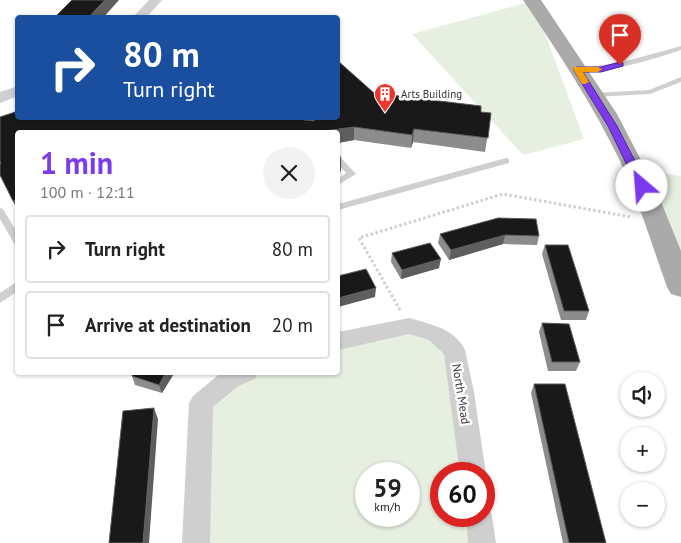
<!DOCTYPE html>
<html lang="en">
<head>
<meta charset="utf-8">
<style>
	:root { --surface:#fff; --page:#f2f2f2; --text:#222; --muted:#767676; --line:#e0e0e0; --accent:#7c3aed }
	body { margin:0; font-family:"PT Sans",sans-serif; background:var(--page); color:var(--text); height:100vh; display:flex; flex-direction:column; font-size:19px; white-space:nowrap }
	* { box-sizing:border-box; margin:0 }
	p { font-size:16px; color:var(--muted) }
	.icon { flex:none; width:28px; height:28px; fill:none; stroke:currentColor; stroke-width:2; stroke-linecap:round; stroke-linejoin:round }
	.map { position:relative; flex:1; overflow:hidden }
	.drawer { position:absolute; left:15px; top:130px; width:325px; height:245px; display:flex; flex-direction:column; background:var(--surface); border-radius:5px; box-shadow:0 1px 4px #0004 }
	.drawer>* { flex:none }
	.top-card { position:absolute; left:15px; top:15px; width:325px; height:105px; border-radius:5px; box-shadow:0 1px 4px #0004; background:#1a4fa0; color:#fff; overflow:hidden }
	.tools { position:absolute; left:620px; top:372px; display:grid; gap:10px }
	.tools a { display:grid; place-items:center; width:45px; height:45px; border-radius:50%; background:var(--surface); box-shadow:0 1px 4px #0004; font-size:25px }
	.speed { position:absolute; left:355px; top:462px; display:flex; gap:10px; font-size:25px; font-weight:700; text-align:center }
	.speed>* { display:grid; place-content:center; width:65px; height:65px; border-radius:50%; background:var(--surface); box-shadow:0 1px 4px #0004; line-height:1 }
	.speed small { font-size:12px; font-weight:400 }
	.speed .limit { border:8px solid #d22; background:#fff; color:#111 }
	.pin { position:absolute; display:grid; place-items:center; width:42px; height:42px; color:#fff; margin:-51px -21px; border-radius:50% 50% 50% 0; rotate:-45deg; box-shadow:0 0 5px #0007 }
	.pin .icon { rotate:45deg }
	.me { position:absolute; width:55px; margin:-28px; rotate:333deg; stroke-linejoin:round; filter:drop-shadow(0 0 4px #0008) }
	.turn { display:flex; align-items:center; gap:18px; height:105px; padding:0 25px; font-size:22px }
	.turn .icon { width:65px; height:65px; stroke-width:2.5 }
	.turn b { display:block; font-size:35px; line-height:42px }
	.round { display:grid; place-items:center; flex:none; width:52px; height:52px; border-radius:26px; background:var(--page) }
	.headline { display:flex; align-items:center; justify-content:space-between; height:85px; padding:0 25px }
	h1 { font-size:30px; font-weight:600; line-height:38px; color:var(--accent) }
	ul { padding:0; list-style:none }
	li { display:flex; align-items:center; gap:15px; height:68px; margin:0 10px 8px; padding:0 15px; border:2px solid var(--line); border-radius:5px }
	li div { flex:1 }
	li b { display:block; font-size:19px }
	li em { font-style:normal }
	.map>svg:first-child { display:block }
	.green { fill:#e6efe0; fill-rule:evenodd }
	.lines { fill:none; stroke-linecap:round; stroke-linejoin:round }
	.path { stroke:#cfcfcf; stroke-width:3; stroke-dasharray:2.5 2.5; stroke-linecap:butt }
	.lane { fill:#cfcfcf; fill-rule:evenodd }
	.street { fill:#cfcfcf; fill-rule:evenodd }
	.primary { fill:#aaa; fill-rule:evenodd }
	.wall { fill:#8c8c8c }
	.shaded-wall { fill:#5e5e5e }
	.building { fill:#191919; stroke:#5e5e5e }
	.route { fill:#7c3aed; stroke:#51269a }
	.slow { fill:#f59e0b }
	.labels { text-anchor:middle; stroke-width:5; stroke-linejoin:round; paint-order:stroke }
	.far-poi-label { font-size:11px; fill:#323232; stroke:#fff; text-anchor:start }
	.street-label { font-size:12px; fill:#323232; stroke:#fff }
</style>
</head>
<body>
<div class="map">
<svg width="681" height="543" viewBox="0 0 681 543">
	<rect width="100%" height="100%" fill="#fff"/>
	<path class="green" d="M533,1l51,138 -61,16 -111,-121z
		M634,169l47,7v111z
		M409,326l45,24 17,124h-30v42h36l3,27h-284l5,-140 47,-30 90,-1v-28zM366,474h43v42h-43z"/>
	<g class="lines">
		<path class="path" d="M400,310l-41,-72 144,-44 128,23"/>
		<path class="lane" d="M681,46v4c-19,7 -92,29 -108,19l4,-2c38,-1 68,-11 104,-21z
			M681,77v5l-31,12 -57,3 -4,-2 4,-2 56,-3z
			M338,157l3,1 15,16 -18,11v-6l8,-6 -8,-9z
			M506,158l3,1v4l-171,47v-6z
			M0,208l3,1 15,25v12l-3,-1 -15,-26z
			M18,281v10l-18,12v-10z"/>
		<path class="street" d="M149,0h13l-16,18h-14z
			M18,86v10l-18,7v-11z
			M409,318c21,6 45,10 56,32l9,42 12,82 -2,4v-4h-24l-16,-120 -15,-14 -20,-6 -71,16v-18z
			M222,372h36l-3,7 -17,7 -25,21 -3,136h-28l7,-140 4,-7z
			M484,505l4,2 4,9 4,27h-28l-2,-27h18z"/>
		<path class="primary" d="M523,0h18l76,114 38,73 26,64v46l-10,-3 -4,-7c-15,-42 -28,-85 -47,-126 -27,-56 -62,-109 -97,-161z"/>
	</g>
	<path class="wall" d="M338,61l36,32 107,13v6l10,1 -6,39 -72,-10 -2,6 -57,-8 -16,3v-11h-320v79l-18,-36v-11h1l-1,-2v-45l18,-6v7h283l3,2 -3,-2h37z
		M498,218l41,18 -2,9 -34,-1 -54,16 -11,-17 2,-9z
		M545,245l44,66 -3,9h-25l-19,-66z
		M392,253l47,15 -38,11 -10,-17z
		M542,323l38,39 -4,9h-28l-9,-39z
		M134,372h41l-13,21 -27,-8 -3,-9z
		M534,384l72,159h-43l-32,-150z"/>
	<path class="shaded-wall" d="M105,0h14l-16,18h-15z
		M354,127v13l-16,3v-11h-21z
		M414,129l-1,13 -2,6 1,-13z
		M341,158v13l-3,2v-14z
		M18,200v11l-5,-10z
		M505,235l-2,9 -54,16 2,-10z
		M441,259l-2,9 -38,11 1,-9z
		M376,288l-1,9 -37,10v-9z
		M166,372h9l-13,21 -3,-8z
		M154,408l4,11 -9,124h-6z"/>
	<path class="building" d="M72,0h33l-17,18h-34z
		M338,61l36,32 107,13v6l10,1 -3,25 -74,-9 -2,6 -58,-8 -37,5h-299v68l-5,1 -13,-26v-11l1,-1 -1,-2v-44l18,-6v7h283l3,2 10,1 1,-2 -1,-1h24z
		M338,154l3,4 -3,1z
		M498,218l38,1 3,17 -34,-1 -54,15 -11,-16z
		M430,243l11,16 -39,11 -10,-17z
		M545,245h23l21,66h-25z
		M366,269l10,19 -38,10v-22z
		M542,323l27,1 11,38h-28z
		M134,372h32l-7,13 -27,-9z
		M534,384h31l41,159h-37z
		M154,408l-11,135h-34l14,-132z"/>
	<path class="route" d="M620,62l3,1v3l-22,6h-18l34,54 31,60 -6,3 -5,-3 -29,-60 -35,-57 4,-2h24z"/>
	<path class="slow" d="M574,67h24l4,2 -4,3h-15l6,10 -4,2h-3l-9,-15z"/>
	<defs>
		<g id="building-pin" transform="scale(1.125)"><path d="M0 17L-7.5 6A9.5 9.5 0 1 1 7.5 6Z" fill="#ee362e" stroke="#fff"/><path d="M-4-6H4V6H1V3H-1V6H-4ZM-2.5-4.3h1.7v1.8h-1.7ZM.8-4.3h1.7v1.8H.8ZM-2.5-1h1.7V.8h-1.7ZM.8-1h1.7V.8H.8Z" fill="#fff"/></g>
	</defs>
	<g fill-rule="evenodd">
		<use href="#building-pin" x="385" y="94"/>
	</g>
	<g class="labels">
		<g class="far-poi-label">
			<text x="401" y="98">Arts Building</text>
		</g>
		<g class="street-label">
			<text transform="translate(461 394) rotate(81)" y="4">North Mead</text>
		</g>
	</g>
</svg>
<div class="tools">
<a><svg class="icon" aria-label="sound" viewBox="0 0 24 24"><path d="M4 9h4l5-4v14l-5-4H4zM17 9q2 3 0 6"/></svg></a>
<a>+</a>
<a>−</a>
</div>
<div class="speed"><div>59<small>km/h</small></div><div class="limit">60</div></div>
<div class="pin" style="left:620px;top:65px;background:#d93025"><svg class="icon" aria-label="arrive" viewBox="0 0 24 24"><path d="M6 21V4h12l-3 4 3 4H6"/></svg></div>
<svg class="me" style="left:642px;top:186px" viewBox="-20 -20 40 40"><circle r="19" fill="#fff"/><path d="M0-13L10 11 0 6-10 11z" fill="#7c3aed"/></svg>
<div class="top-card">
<div class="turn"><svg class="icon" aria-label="right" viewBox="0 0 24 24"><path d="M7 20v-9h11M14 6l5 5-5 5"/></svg><div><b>80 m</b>Turn right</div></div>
</div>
<section class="drawer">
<div class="headline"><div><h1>1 min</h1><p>100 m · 12:11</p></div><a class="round"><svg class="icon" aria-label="close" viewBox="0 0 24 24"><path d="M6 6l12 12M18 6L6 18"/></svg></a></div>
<ul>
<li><svg class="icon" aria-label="right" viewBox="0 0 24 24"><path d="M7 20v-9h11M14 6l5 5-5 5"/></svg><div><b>Turn right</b></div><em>80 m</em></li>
<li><svg class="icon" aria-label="arrive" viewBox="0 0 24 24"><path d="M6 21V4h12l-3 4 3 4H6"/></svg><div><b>Arrive at destination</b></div><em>20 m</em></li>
</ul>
</section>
</div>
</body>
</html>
